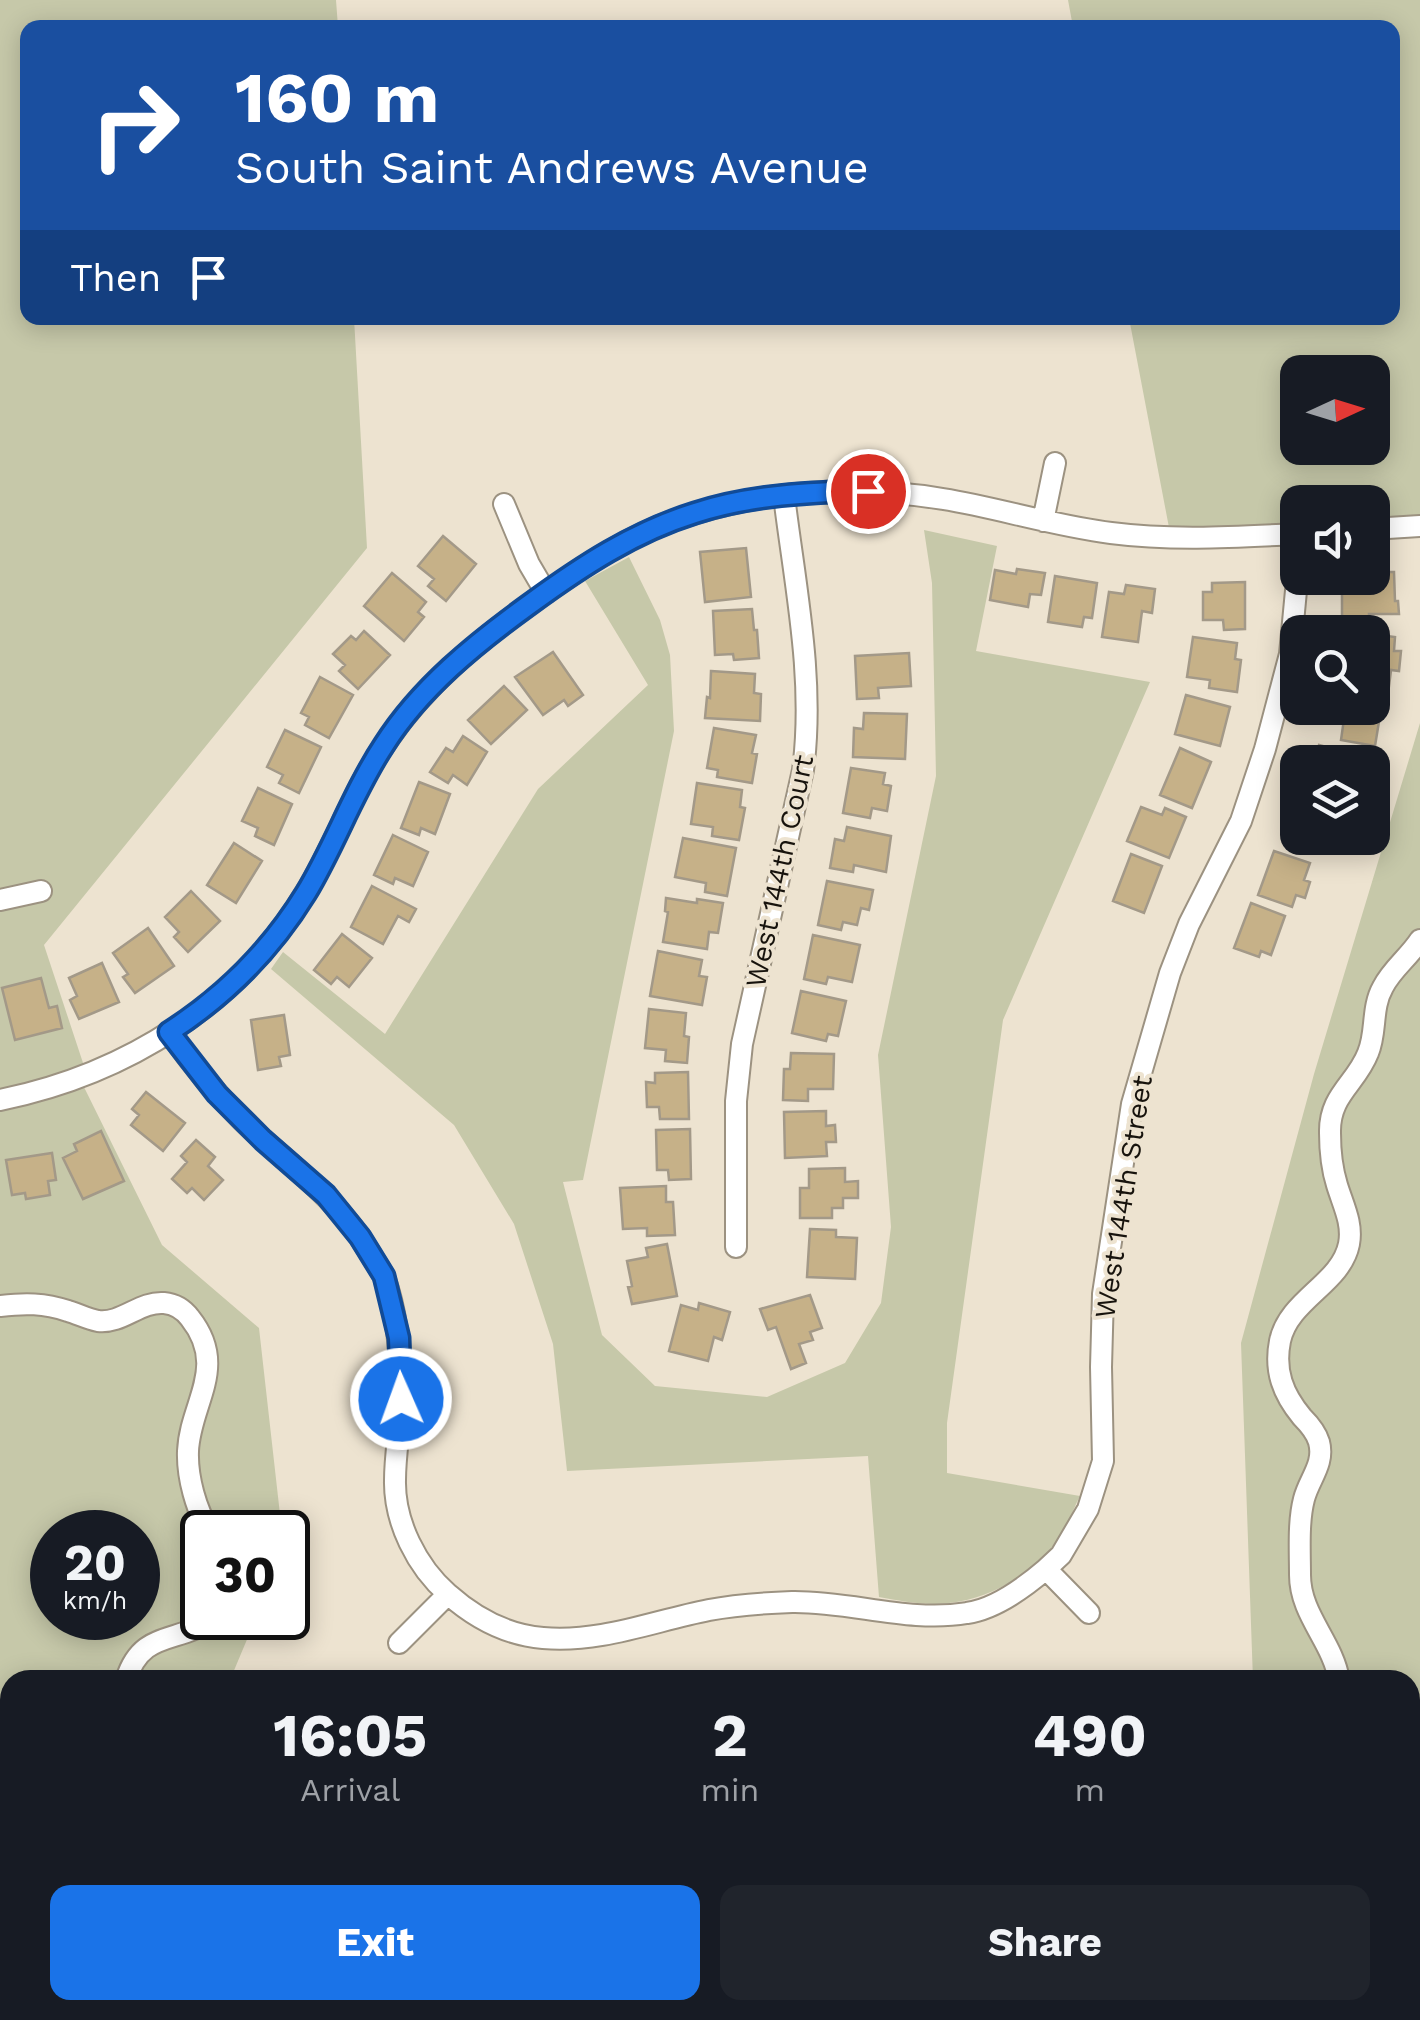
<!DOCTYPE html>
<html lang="en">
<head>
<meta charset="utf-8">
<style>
	:root { --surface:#171b24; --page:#20242c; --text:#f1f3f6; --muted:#9ea1a6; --accent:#1a73e8 }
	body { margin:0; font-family:"Work Sans",sans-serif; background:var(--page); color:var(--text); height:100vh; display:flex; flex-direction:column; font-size:38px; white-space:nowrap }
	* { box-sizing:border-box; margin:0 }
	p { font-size:32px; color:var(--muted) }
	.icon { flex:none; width:55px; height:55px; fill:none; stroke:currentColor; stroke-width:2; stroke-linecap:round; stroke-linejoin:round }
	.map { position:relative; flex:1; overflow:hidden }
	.sheet { position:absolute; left:0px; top:1670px; width:1420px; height:350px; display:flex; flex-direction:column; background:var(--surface); border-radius:30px 30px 0 0; box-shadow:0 5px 25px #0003 }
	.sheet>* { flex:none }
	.banner { position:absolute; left:20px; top:20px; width:1380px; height:305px; border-radius:20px; box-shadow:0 5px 25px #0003; background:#1a4fa0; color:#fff; overflow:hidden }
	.needle { width:65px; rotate:86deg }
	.controls { position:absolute; left:1280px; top:355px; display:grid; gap:20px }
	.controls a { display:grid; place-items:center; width:110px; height:110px; border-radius:20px; background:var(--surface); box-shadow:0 5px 25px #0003; font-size:50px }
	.speed { position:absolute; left:30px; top:1510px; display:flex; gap:20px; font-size:50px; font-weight:700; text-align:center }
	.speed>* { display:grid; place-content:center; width:130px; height:130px; border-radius:50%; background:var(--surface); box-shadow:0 5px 25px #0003; line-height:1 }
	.speed small { font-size:25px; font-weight:400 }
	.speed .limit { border:5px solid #111; border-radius:15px; background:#fff; color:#111 }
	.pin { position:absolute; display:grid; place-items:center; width:85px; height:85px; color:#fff; margin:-42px; border:5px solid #fff; border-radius:50%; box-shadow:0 2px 10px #0007 }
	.me { position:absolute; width:110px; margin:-55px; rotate:358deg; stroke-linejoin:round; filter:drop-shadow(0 0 8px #0008) }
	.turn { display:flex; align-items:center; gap:35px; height:210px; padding:0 50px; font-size:45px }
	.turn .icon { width:130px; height:130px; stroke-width:2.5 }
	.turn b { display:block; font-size:70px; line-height:85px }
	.then { display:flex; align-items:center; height:95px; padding:0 50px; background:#0003; gap:20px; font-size:38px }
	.eta { display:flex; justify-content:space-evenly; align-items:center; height:170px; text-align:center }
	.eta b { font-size:60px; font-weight:700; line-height:70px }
	.action { display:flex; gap:20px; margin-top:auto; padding:20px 50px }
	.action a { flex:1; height:115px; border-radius:20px; background:var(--accent); color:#fff; font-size:40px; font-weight:700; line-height:115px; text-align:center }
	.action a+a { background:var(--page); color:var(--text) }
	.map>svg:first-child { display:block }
	.green { fill:#c6c8a9; fill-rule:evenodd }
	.building { fill:#c6b188; stroke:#a39988; stroke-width:2.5 }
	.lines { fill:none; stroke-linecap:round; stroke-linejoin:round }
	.minor-casing { stroke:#9c9281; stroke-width:24 }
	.minor { stroke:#fff; stroke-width:20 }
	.route-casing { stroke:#114b97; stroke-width:25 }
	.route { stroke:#1a73e8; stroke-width:18 }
	.labels { text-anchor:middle; stroke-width:8; stroke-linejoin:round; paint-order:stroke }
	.street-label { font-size:28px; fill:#17130d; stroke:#ede3d0 }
</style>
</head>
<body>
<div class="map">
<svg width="1420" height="2020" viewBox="0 0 1420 2020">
	<rect width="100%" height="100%" fill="#ede3d0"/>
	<path class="green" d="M0,0h336l2,27 -310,1v290h326l13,230 -323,397 43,130 -7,4 82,166 97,83 23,204h-80v86h54l-26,62h-220v330h1400v-330h-157l-12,-337 73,-269 106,-351v1297h-1420zM52,1532h86v86h-86z
		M1068,0h352v523l-47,4 -1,-25h-74l-1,32 -126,4 -42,-220h263v-290l-319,-1zM1298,372h74v76h-74z
		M924,530l73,16 -21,105 174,31 -147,338 -56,403v50l133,23c-7,13 -12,30 -21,42 -24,35 -68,61 -110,65 -24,3 -47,-2 -70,-6l-11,-141 -301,15 -14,-127 -39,-120 -60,-99 -183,-156 12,-17 102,82 153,-245 110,-104 -63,-104 44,-24 31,63 10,35 4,76 -91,449 -20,2 39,153 53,51 112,11 78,-34 36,-60 10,-76 -13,-172 58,-279 -4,-193z"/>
	<path class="building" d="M443,536l33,28 -30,37 -18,-15 6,-7 -16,-13z
		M746,548l5,49 -46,5 -5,-50z
		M1017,569l28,4 -4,22 -11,-1 -2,13 -38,-7 5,-30 21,4z
		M1372,572h22l1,29h3l1,13h-30v6h-27v-32h8v-10h22z
		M392,573l34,29 -8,10 6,5 -20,24 -40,-35z
		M1055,576l42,7 -5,35 -8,-1 -2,10 -34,-5z
		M1245,582v47l-21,1 -1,-10h-20v-28h9v-9z
		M1126,585l29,4 -3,24 -10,-2 -4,31 -36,-5 7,-45 15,2z
		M752,609l2,21h3l2,28 -25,2 -1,-6 -18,1 -2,-44z
		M364,631l26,24 -32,34 -19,-18 6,-6 -12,-11 18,-18 5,4z
		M1372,634l23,3 -1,14h7l-2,20 -8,-1 -2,16 -17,-2z
		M1193,637l44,6 -2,16 6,1 -4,32 -28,-4 1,-8 -23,-3z
		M553,652l30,43 -15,11 -4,-6 -21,15 -28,-38z
		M909,653l2,33 -33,2 1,10 -22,1 -2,-43z
		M711,671l44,3 -1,19 7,1 -1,27 -55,-3 2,-21 3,1z
		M320,677l33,18 -24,43 -24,-13 4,-8 -8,-4z
		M504,686l23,24 -36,34 -23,-24z
		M1186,695l44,12 -10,39 -45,-12z
		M1372,695l11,2 -8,49 -34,-6 3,-21 -12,-2 1,-9h39z
		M864,713l43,1 -2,45 -52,-2 1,-29 9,1z
		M714,728l42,7 -4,18 5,1 -5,29 -35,-6 1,-7 -11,-2z
		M285,730l36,17 -22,46 -20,-10 4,-8 -16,-8z
		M463,736l24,16 -20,33 -14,-10 -5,8 -18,-11 16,-24 7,4z
		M1319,745l33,9 -2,8h-36z
		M1180,748l31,14 -19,46 -32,-13z
		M851,768l34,5 -2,11 8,2 -4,25 -15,-3 -2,10 -27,-5z
		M419,782l31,12 -15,40 -14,-6 -2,7 -18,-7z
		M697,783l45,7 -2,17 5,1 -6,32 -27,-4 1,-9 -22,-3z
		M258,788l34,16 -18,41 -19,-9 3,-8 -16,-7z
		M1141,807l21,8 3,-7 21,9 -17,41 -42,-17z
		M1298,807v31h28l-4,10 -17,-7 -2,6 -19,-8z
		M847,827l44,9 -5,36 -32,-7 -1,7 -23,-4 5,-29 9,2z
		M393,835l35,17 -15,34 -18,-8 -2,6 -19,-9z
		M683,838l53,10 -9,48 -22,-4 1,-9 -31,-6z
		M234,843l28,18 -26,42 -29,-18z
		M1274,851l36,12 -6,17 6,2 -5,16 -9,-3 -4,12 -34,-12z
		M1131,854l31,12 -18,47 -31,-12z
		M827,881l46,9 -4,20 -8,-2 -4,17 -14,-3 -2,8 -23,-5z
		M372,886l44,23 -7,13 -11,-6 -15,28 -32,-17z
		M191,891l29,30 -32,31 -14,-15 5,-5 -14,-15z
		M666,898l31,5v-4l26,4 -5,30 -9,-1 -2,17 -44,-7 5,-30 -3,-1z
		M1251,903l34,13 -14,39 -10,-4 -2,6 -25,-9z
		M148,928l26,38 -39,27 -12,-16 5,-3 -15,-21z
		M342,934l30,24 -23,29 -12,-10 -6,7 -17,-14z
		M813,935l47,10 -8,37 -24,-5 -2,7 -22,-5z
		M658,951l44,9 -3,16 8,1 -5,28 -52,-9z
		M102,963l17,39 -40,17 -9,-19 7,-4 -8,-18z
		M41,978l8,30 8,-2 5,22 -47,12 -13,-52z
		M801,991l45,10 -8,35 -10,-2 -2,7 -34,-8z
		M649,1009l37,4 -2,23 5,1 -2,26 -22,-2 1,-11 -21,-2z
		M284,1015l6,40 -11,2 2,9 -23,4 -7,-50z
		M791,1053l43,1 -1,35h-25v12l-25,-1 1,-31h6z
		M688,1072l1,47h-29l-1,-12h-12l-1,-25 9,1v-10z
		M146,1092l39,31 -22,28 -32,-26 8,-10 -7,-6z
		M826,1111v15l9,-1 1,17h-10l1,14 -42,2 -1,-46z
		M690,1129l1,50 -22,1 -1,-10h-11l-1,-40z
		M101,1131l23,50 -41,18 -20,-41 14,-7 -3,-7z
		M196,1140l19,17 -7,9 15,14 -19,20 -12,-12 -5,5 -15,-14 15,-17 -6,-6z
		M52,1153l4,27 -8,1 2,14 -24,4 -1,-6 -13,2 -6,-35z
		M845,1168v14l13,-1v17h-15v10h-11v10h-32v-30h9v-19z
		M666,1186v16h7l2,33 -28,1v-8l-24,1 -3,-41z
		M810,1229l26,1v7l21,1 -2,41 -48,-2z
		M667,1244l10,52 -45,8 -4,-17 4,-1 -5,-25 21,-4 -2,-9z
		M810,1295l12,33 -12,4 3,8 -14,4 7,19 -15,6 -15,-42 -8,3 -8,-21z
		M699,1303l31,9 -8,28 -8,-3 -6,24 -39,-10 12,-46 17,5z"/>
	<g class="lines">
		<g class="minor-casing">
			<path id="minor" d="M504,504l25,60 17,29
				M1043,521l12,-58
				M1372,529l48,-3
				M0,900l41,-9
				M169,1032c22,31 46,61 73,88 45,44 93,75 126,130 5,9 12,18 16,27 14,37 17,80 17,120 0,27 -6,55 -6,83 -1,42 22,87 53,114l-49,49
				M0,1100c127,-26 239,-96 306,-208 30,-49 48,-104 81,-151 38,-56 91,-100 146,-139 51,-37 102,-71 163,-89 78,-24 167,-27 247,-14 56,9 111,27 168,34 62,8 124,4 187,1
				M736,1247v-146l6,-57 61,-274c12,-91 -8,-184 -19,-274
				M0,1306c25,-3 44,-3 68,5 10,3 20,8 30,10 24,3 42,-20 66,-18 11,1 20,7 26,15 39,49 0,85 -2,133 -1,26 8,59 22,81
				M448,1594c27,24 59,41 95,44 58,5 110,-17 166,-28 26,-5 56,-7 83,-8 59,-1 117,21 175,11 29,-4 58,-26 79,-44
				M1089,1613l-43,-44 15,-14 27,-46 15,-48 -2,-94 2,-73 29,-190 38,-131 19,-49 52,-103 24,-72 25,-95 7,-74 -1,-46
				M126,1680c16,-52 53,-35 87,-62
				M1339,1680c-6,-38 -39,-65 -39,-105 0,-24 -2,-53 4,-76 5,-20 21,-35 15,-57 -3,-10 -10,-18 -17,-25 -19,-23 -28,-46 -22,-76 9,-42 61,-57 69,-97 4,-21 -6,-39 -12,-59 -5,-16 -7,-35 -7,-52 -1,-38 26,-49 38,-80 9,-21 3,-45 15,-66 9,-18 26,-30 37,-47
				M1410,1875l10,3
				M1410,1947l10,-1"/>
		</g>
		<use href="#minor" class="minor"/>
	</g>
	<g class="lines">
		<g class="route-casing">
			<path id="route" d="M401,1399l-2,-61 -15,-62 -24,-39 -34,-42 -63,-55 -46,-46 -48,-62c56,-36 102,-82 137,-139 29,-48 47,-101 78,-148 36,-57 92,-102 146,-141 52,-38 104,-72 165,-91 55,-18 116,-21 173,-22"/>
		</g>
		<use href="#route" class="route"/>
	</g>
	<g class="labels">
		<g class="street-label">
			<text transform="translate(779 871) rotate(-78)" y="10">West 144th Court</text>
			<text transform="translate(1123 1197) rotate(-81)" y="10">West 144th Street</text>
		</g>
	</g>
</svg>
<div class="controls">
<a><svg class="needle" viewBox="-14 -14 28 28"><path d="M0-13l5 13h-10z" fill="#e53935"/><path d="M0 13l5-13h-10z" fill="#9ea1a6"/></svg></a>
<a><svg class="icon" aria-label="sound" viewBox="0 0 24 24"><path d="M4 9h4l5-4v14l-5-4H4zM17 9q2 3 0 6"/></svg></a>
<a><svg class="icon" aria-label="search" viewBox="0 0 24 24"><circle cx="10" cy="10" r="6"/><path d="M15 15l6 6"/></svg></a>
<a><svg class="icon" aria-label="layers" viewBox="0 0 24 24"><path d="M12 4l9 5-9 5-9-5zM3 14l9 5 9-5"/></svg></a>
</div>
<div class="speed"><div>20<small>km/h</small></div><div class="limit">30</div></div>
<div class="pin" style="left:868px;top:491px;background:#d93025"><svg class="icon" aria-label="arrive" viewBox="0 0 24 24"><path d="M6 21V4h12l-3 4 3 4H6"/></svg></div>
<svg class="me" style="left:401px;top:1399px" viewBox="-20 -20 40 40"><circle r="17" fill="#1a73e8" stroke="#fff" stroke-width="3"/><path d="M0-11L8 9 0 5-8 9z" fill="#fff"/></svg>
<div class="banner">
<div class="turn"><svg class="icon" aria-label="right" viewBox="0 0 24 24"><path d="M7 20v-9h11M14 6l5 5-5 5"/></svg><div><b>160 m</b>South Saint Andrews Avenue</div></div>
<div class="then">Then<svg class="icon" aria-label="arrive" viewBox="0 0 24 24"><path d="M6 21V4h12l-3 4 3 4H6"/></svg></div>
</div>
<section class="sheet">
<div class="eta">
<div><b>16:05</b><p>Arrival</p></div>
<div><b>2</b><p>min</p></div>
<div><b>490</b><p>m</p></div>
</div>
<div class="action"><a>Exit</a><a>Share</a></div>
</section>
</div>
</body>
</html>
